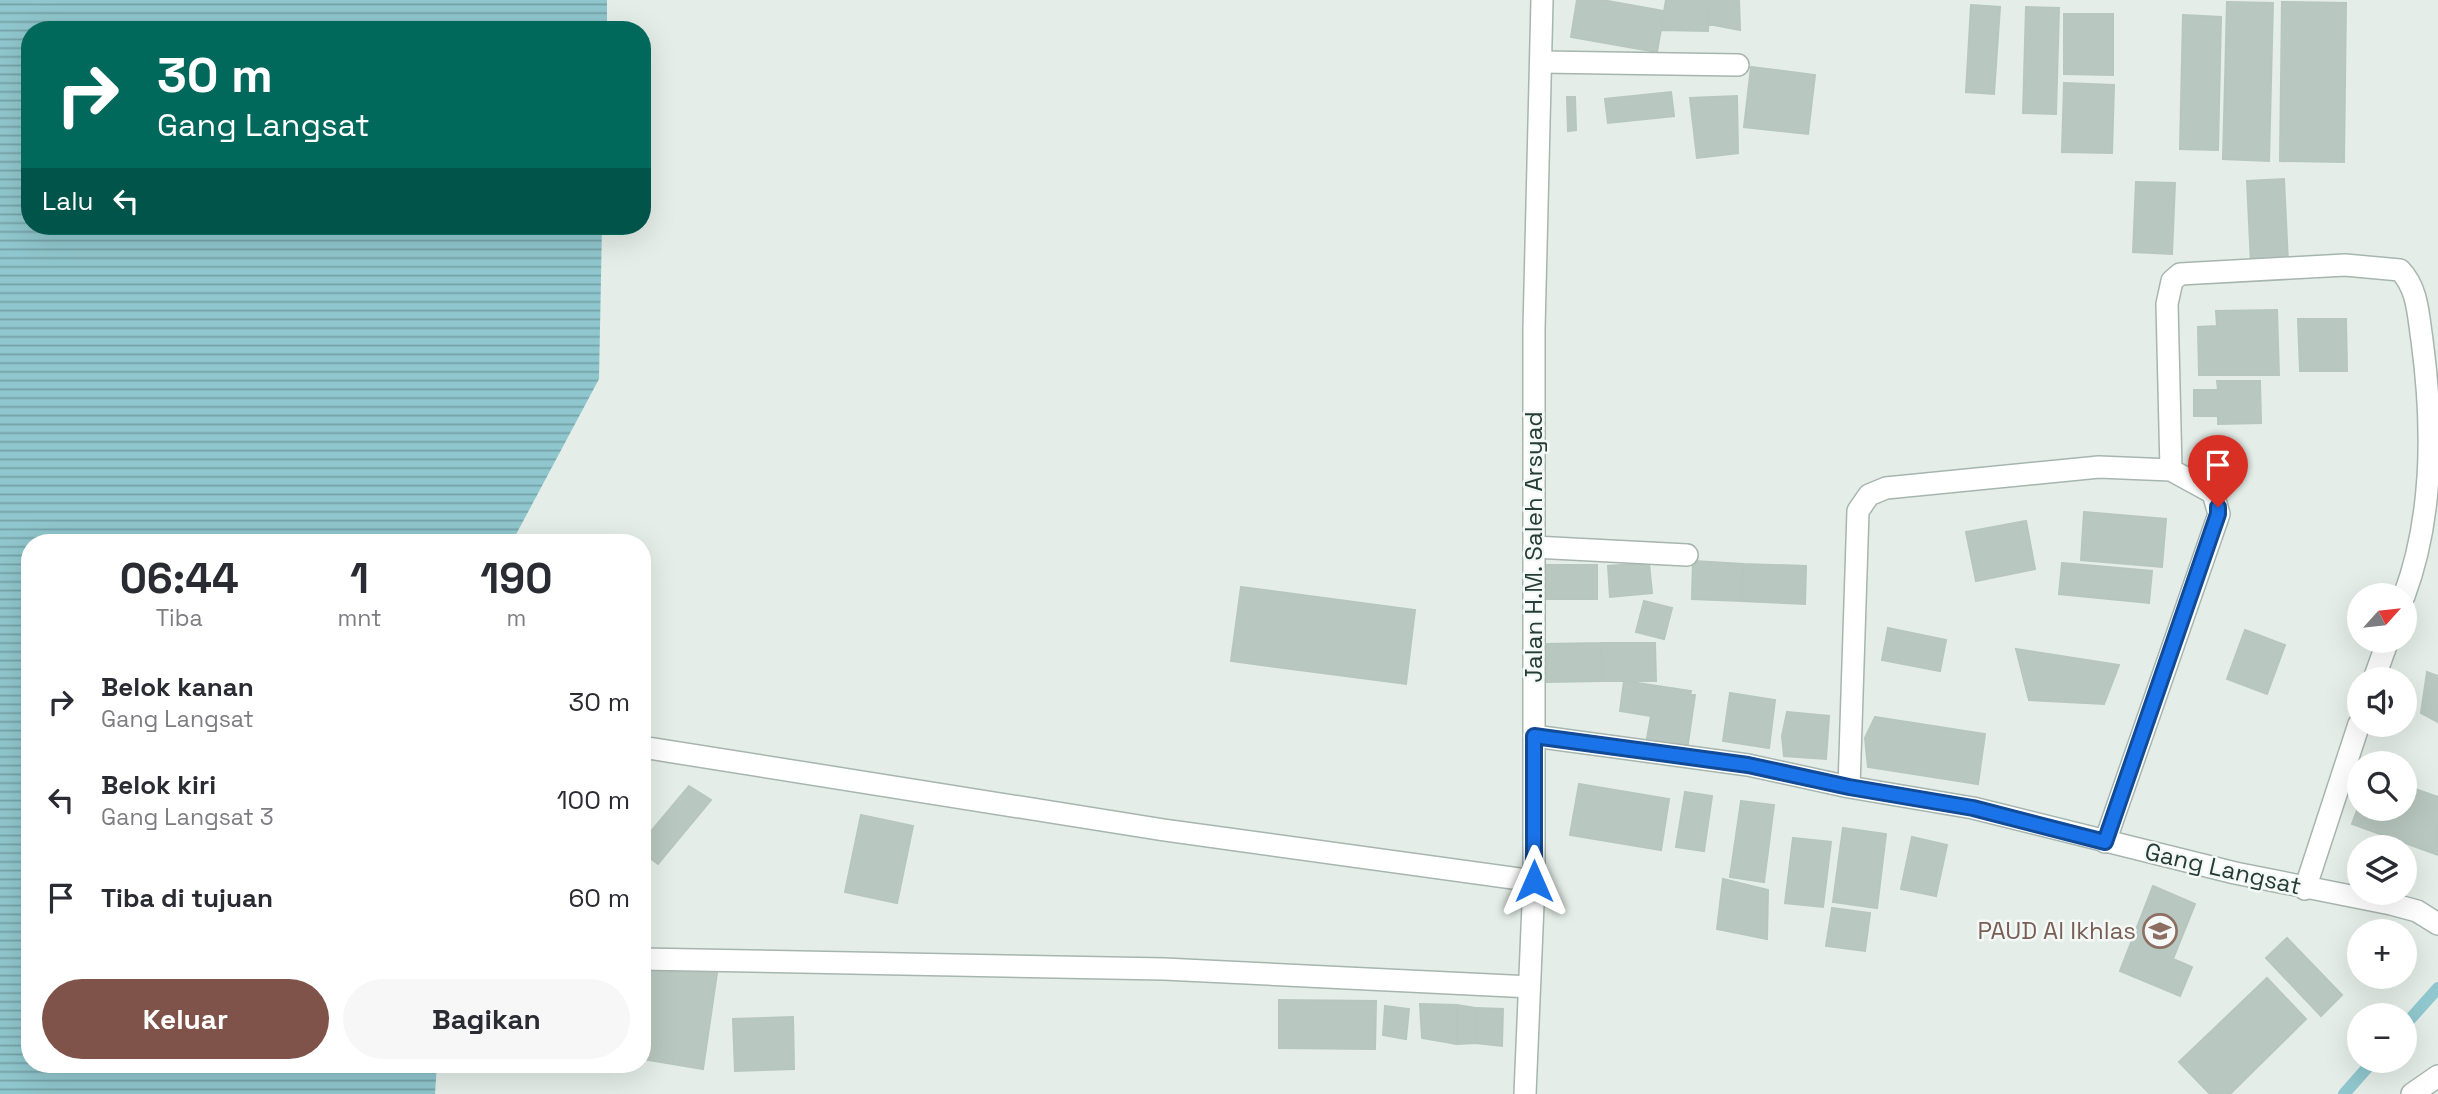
<!DOCTYPE html>
<html lang="id">
<head>
<meta charset="utf-8">
<style>
	:root { --surface:#fff; --page:#f7f7f7; --text:#2b2b33; --muted:#7c7c81; --accent:#80534a }
	body { margin:0; font-family:"Space Grotesk",sans-serif; background:var(--page); color:var(--text); height:100vh; display:flex; flex-direction:column; font-size:26px; white-space:nowrap }
	* { box-sizing:border-box; margin:0 }
	p { font-size:23px; color:var(--muted) }
	.icon { flex:none; width:38px; height:38px; fill:none; stroke:currentColor; stroke-width:2; stroke-linecap:round; stroke-linejoin:round }
	.map { position:relative; flex:1; overflow:hidden }
	.sheet { position:absolute; left:21px; top:534px; width:630px; height:539px; display:flex; flex-direction:column; background:var(--surface); border-radius:28px; box-shadow:0 7px 28px #0002 }
	.sheet>* { flex:none }
	.top-card { position:absolute; left:21px; top:21px; width:630px; height:214px; border-radius:28px; box-shadow:0 7px 28px #0002; background:#00695c; color:#fff; overflow:hidden }
	.needle { width:46px; rotate:63deg }
	.buttons { position:absolute; left:2347px; top:583px; display:grid; gap:14px }
	.buttons a { display:grid; place-items:center; width:70px; height:70px; border-radius:50%; background:var(--surface); box-shadow:0 7px 28px #0002; font-size:35px }
	.pin { position:absolute; display:grid; place-items:center; width:60px; height:60px; color:#fff; margin:-72px -30px; border-radius:50% 50% 50% 0; rotate:-45deg; box-shadow:0 0 7px #0007 }
	.pin .icon { rotate:45deg }
	.me { position:absolute; width:77px; margin:-38px; rotate:0deg; stroke-linejoin:round; filter:drop-shadow(0 0 5px #0008) }
	.turn { display:flex; align-items:center; gap:24px; height:147px; padding:0 21px; font-size:32px }
	.turn .icon { width:91px; height:91px; stroke-width:2.5 }
	.turn b { display:block; font-size:49px; line-height:60px }
	.then { display:flex; align-items:center; height:66px; padding:0 21px; background:#0003; gap:14px; font-size:26px }
	.eta { display:flex; justify-content:space-evenly; align-items:center; height:119px; text-align:center }
	.eta b { font-size:42px; font-weight:600; line-height:49px }
	.cta { display:flex; gap:14px; margin-top:auto; padding:14px 21px }
	.cta a { flex:1; height:80px; border-radius:42px; background:var(--accent); color:#fff; font-size:28px; font-weight:600; line-height:80px; text-align:center }
	.cta a+a { background:var(--page); color:var(--text) }
	ul { padding:0; list-style:none }
	li { display:flex; align-items:center; gap:21px; height:98px; padding:0 21px }
	li div { flex:1 }
	li b { display:block; font-size:26px }
	li em { font-style:normal }
	.map>svg:first-child { display:block }
	.water { fill:url(#water-rules) }
	.lines { fill:none; stroke-linecap:round; stroke-linejoin:round }
	.stream { stroke:#90c6cd; stroke-width:12 }
	.building { fill:#b9c7c1; stroke:#b7c6bf; stroke-width:2 }
	.service-casing { stroke:#a7b5af; stroke-width:24 }
	.minor-casing { stroke:#a7b5af; stroke-width:24 }
	.tertiary-casing { stroke:#a7b5af; stroke-width:24 }
	.service { stroke:#fff; stroke-width:21 }
	.minor { stroke:#fff; stroke-width:21 }
	.tertiary { stroke:#fff; stroke-width:21 }
	.route-casing { stroke:#114b97; stroke-width:18 }
	.route { stroke:#1a73e8; stroke-width:12 }
	.labels { text-anchor:middle; stroke-width:5; stroke-linejoin:round; paint-order:stroke }
	.street-label { font-size:24px; fill:#253d36; stroke:#f4f9f7 }
	.education-label { font-size:24px; fill:#785e54; stroke:#f4f9f7; text-anchor:end }
</style>
</head>
<body>
<div class="map">
<svg width="2438" height="1094" viewBox="0 0 2438 1094">
	<defs>
		<pattern id="water-rules" width="6" height="5" patternUnits="userSpaceOnUse" patternTransform="scale(1.75)"><rect width="6" height="5" fill="#90c6cd"/><path d="M0 2.5h6" fill="none" stroke="#75a2a7"/></pattern>
	</defs>
	<rect width="100%" height="100%" fill="#e4ede8"/>
	<path class="water" d="M0,0h607v30h-577v196h572l-3,153 -87,163h-482v522h407l-2,30h-435z"/>
	<g class="lines">
		<path class="stream" d="M2404,1026l34,-38
			M2344,1094l30,-34"/>
	</g>
	<path class="building" d="M1577,0h25l62,11 -7,41 -86,-15z
		M1666,0h44l-2,31 -47,-1z
		M1710,0h29l1,30 -32,-6z
		M2227,2l46,1 -4,158 -46,-2z
		M2282,2l64,1 -2,159 -64,-1z
		M1971,5l29,2 -6,87 -28,-2z
		M2026,7l33,1 -3,106 -33,-1z
		M2064,14h49v61l-49,-1z
		M2183,15l38,2 -3,133 -38,-1z
		M1751,67l64,8 -7,59 -64,-7z
		M2064,83l50,2 -2,68 -50,-1z
		M1671,92l3,24 -66,7 -3,-24z
		M1737,96l1,57 -41,5 -7,-60z
		M1567,97h8l1,33 -8,1z
		M2284,179l4,83 -37,2 -4,-83z
		M2136,182l39,1 -3,71 -39,-2z
		M2277,310l2,65h-80l-1,-48 19,-1 -1,-15z
		M2298,319h48l1,52h-47z
		M2217,381h43l1,42 -43,1v-8h-24v-26h24z
		M2084,512l82,7 -4,48 -81,-7z
		M2026,521l9,48 -59,12 -10,-49z
		M1693,561l50,3 -1,37 -50,-2z
		M1649,563l3,30 -42,4 -2,-31z
		M2062,563l90,8 -3,32 -90,-9z
		M1743,564l63,2 -1,38 -63,-3z
		M1544,565h53v34h-53z
		M1241,587l174,23 -9,74 -175,-23z
		M1644,601l28,7 -8,31 -28,-7z
		M1888,628l58,12 -6,31 -58,-11z
		M2245,630l40,15 -18,49 -40,-15z
		M1601,643h54l1,38h-54z
		M1601,643l1,38 -55,1 -1,-38z
		M2016,649l103,16 -15,39 -75,-4z
		M2427,672l11,4v46l-17,-9z
		M1624,681l67,10 -1,4h5l-8,55 -41,-6 5,-28 -31,-5z
		M1730,693l45,7 -6,48 -46,-7z
		M1787,712l42,4 -3,43 -42,-3 -2,-20z
		M1875,717l110,17 -7,50 -110,-17 -3,-29z
		M1579,784l90,15 -8,51 -91,-15z
		M2404,785l34,12v58l-86,-31 7,-19v3h45z
		M689,786l22,14 -53,64 -16,-12v-10z
		M1685,792l27,4 -8,55 -28,-4z
		M1741,801l33,4 -10,77 -34,-5z
		M861,815l52,11 -16,77 -52,-11z
		M1843,828l43,6 -9,74 -44,-6z
		M1912,837l35,8 -11,51 -35,-7z
		M1793,838l38,4 -8,65 -38,-4z
		M1723,879l45,11 -1,49 -50,-10z
		M2153,886l42,18 -22,55 19,8 -12,29 -60,-25z
		M1832,908l38,5 -5,38 -39,-5z
		M2287,938l55,57 -21,21 -55,-58z
		M642,971l75,2 -14,96 -61,-10z
		M2267,978l39,41 -76,75h-20l-31,-32z
		M1279,1000l97,1 -1,48 -96,-1z
		M1420,1004l37,1v39l-35,-6z
		M1457,1005l19,3v35l-19,1z
		M1385,1006l24,3 -3,30 -23,-4z
		M1476,1008l27,1 -1,37 -26,-3z
		M793,1017l1,52 -59,2 -2,-52z"/>
	<g class="lines">
		<g class="service-casing">
			<path id="service" d="M1534,547l153,8
				M642,959l522,10 365,18"/>
		</g>
		<g class="minor-casing">
			<path id="minor" d="M1541,62l197,3
				M2171,470l-4,-166 5,-23 8,-7 165,-9 55,5c18,19 18,44 22,70 11,82 12,176 -18,256
				M2374,679l14,-39
				M1534,736l214,29 101,22 124,21 262,65 156,31 26,7 21,13
				M642,747l522,83 370,51
				M1849,787l9,-276 11,-16 17,-7 213,-21 72,3 42,23 6,21 -114,328
				M2305,889l54,-165
				M2412,1094l26,-18"/>
		</g>
		<g class="tertiary-casing">
			<path id="tertiary" d="M1525,1094l9,-213v-552l8,-329"/>
		</g>
		<use href="#service" class="service"/>
		<use href="#minor" class="minor"/>
		<use href="#tertiary" class="tertiary"/>
	</g>
	<g class="lines">
		<g class="route-casing">
			<path id="route" d="M1534,881v-145l214,29 101,22 124,21 132,34 113,-328v-7"/>
		</g>
		<use href="#route" class="route"/>
	</g>
	<defs>
		<g id="school-ring" transform="scale(1.75)"><circle r="9.5" fill="#f4f9f7" stroke="#8d6e63" stroke-width="1.5"/><path d="M0-5L7-2L0 1L-7-2ZM-4 1L0 2.5L4 1V4Q0 6-4 4Z" fill="#8d6e63"/></g>
	</defs>
	<g fill-rule="evenodd">
		<use href="#school-ring" x="2160" y="931"/>
	</g>
	<g class="labels">
		<g class="street-label">
			<text transform="translate(1534 547) rotate(-90)" y="8">Jalan H.M. Saleh Arsyad</text>
			<text transform="translate(2223 869) rotate(13)" y="8">Gang Langsat</text>
		</g>
		<g class="education-label">
			<text x="2136" y="939">PAUD Al Ikhlas</text>
		</g>
	</g>
</svg>
<div class="buttons">
<a><svg class="needle" viewBox="-14 -14 28 28"><path d="M0-13l5 13h-10z" fill="#e53935"/><path d="M0 13l5-13h-10z" fill="#7c7c81"/></svg></a>
<a><svg class="icon" aria-label="sound" viewBox="0 0 24 24"><path d="M4 9h4l5-4v14l-5-4H4zM17 9q2 3 0 6"/></svg></a>
<a><svg class="icon" aria-label="search" viewBox="0 0 24 24"><circle cx="10" cy="10" r="6"/><path d="M15 15l6 6"/></svg></a>
<a><svg class="icon" aria-label="layers" viewBox="0 0 24 24"><path d="M12 4l9 5-9 5-9-5zM3 14l9 5 9-5"/></svg></a>
<a>+</a>
<a>−</a>
</div>
<div class="pin" style="left:2218px;top:507px;background:#d93025"><svg class="icon" aria-label="arrive" viewBox="0 0 24 24"><path d="M6 21V4h12l-3 4 3 4H6"/></svg></div>
<svg class="me" style="left:1534px;top:881px" viewBox="-20 -20 40 40"><path d="M0-17L14 15 0 8-14 15z" fill="#1a73e8" stroke="#fff" stroke-width="4"/></svg>
<div class="top-card">
<div class="turn"><svg class="icon" aria-label="right" viewBox="0 0 24 24"><path d="M7 20v-9h11M14 6l5 5-5 5"/></svg><div><b>30 m</b>Gang Langsat</div></div>
<div class="then">Lalu<svg class="icon" aria-label="left" viewBox="0 0 24 24"><path d="M17 20v-9H6M10 6l-5 5 5 5"/></svg></div>
</div>
<section class="sheet">
<div class="eta">
<div><b>06:44</b><p>Tiba</p></div>
<div><b>1</b><p>mnt</p></div>
<div><b>190</b><p>m</p></div>
</div>
<ul>
<li><svg class="icon" aria-label="right" viewBox="0 0 24 24"><path d="M7 20v-9h11M14 6l5 5-5 5"/></svg><div><b>Belok kanan</b><p>Gang Langsat</p></div><em>30 m</em></li>
<li><svg class="icon" aria-label="left" viewBox="0 0 24 24"><path d="M17 20v-9H6M10 6l-5 5 5 5"/></svg><div><b>Belok kiri</b><p>Gang Langsat 3</p></div><em>100 m</em></li>
<li><svg class="icon" aria-label="arrive" viewBox="0 0 24 24"><path d="M6 21V4h12l-3 4 3 4H6"/></svg><div><b>Tiba di tujuan</b></div><em>60 m</em></li>
</ul>
<div class="cta"><a>Keluar</a><a>Bagikan</a></div>
</section>
</div>
</body>
</html>
